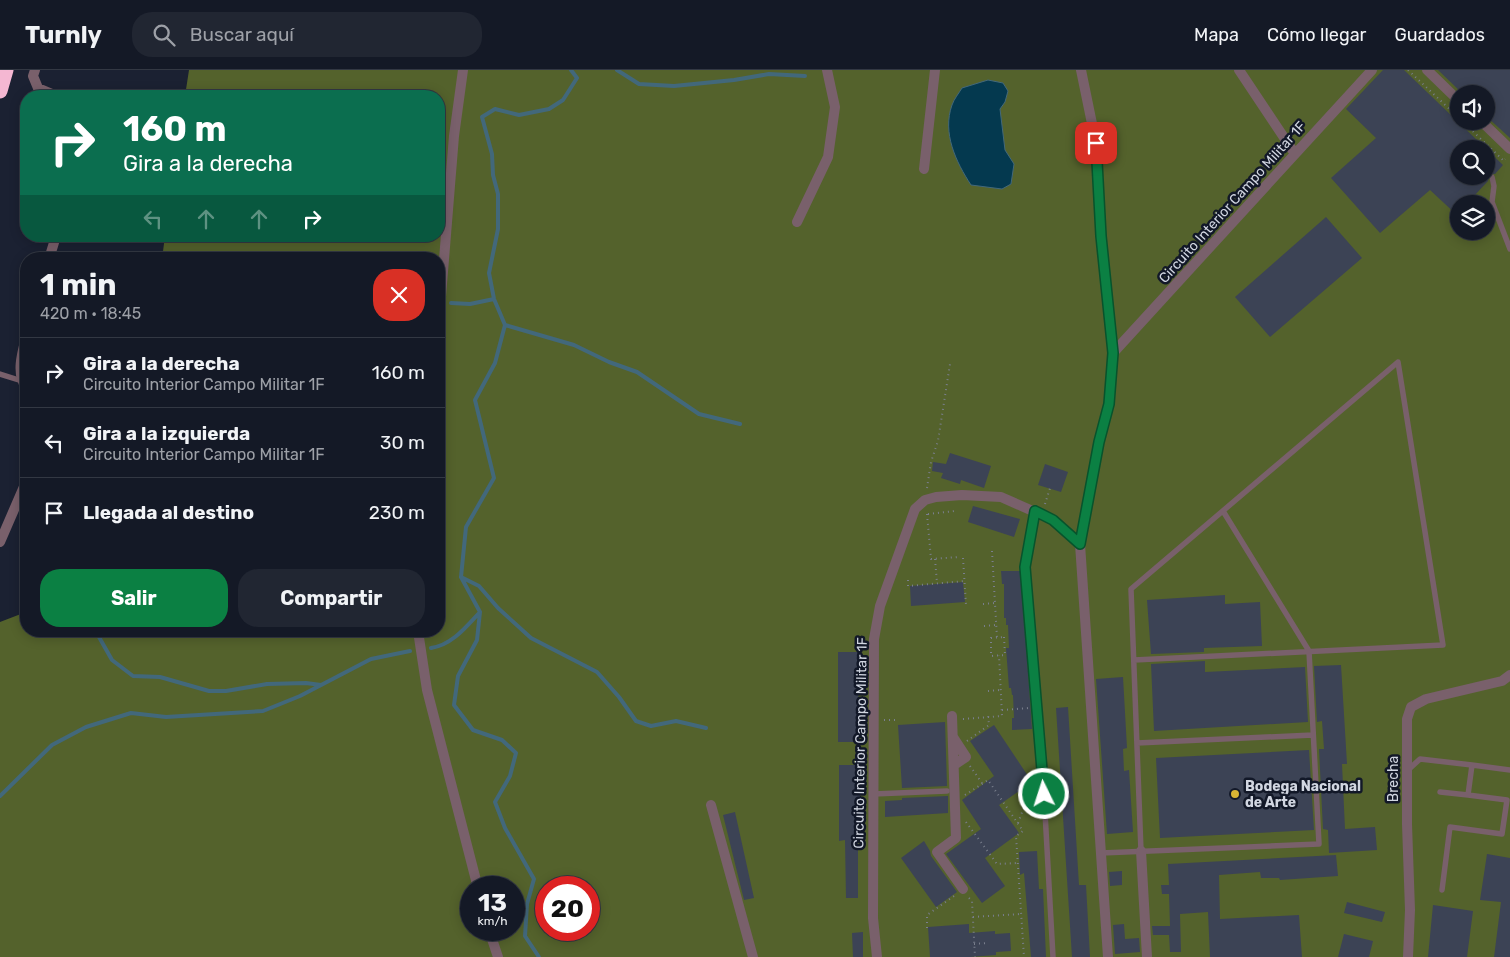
<!DOCTYPE html>
<html lang="es">
<head>
<meta charset="utf-8">
<style>
	:root { --surface:#141926; --page:#212632; --text:#f1f3f6; --muted:#9da0a7; --line:#333843; --accent:#0b8043 }
	body { margin:0; font-family:Rubik,sans-serif; background:var(--page); color:var(--text); height:100vh; display:flex; flex-direction:column; font-size:19px; white-space:nowrap }
	* { box-sizing:border-box; margin:0 }
	p { font-size:16px; color:var(--muted) }
	.icon { flex:none; width:28px; height:28px; fill:none; stroke:currentColor; stroke-width:2; stroke-linecap:round; stroke-linejoin:round }
	.map { position:relative; flex:1; overflow:hidden }
	.details { position:absolute; left:20px; top:182px; width:425px; height:385px; display:flex; flex-direction:column; background:var(--surface); border-radius:20px; box-shadow:0 2px 12px #0003,0 0 0 1px var(--line) }
	.details>* { flex:none }
	.banner { position:absolute; left:20px; top:20px; width:425px; height:152px; border-radius:20px; box-shadow:0 2px 12px #0003,0 0 0 1px var(--line); background:#0b6e4f; color:#fff; overflow:hidden }
	.controls { position:absolute; left:1450px; top:15px; display:grid; gap:10px }
	.controls a { display:grid; place-items:center; width:45px; height:45px; border-radius:50%; background:var(--surface); box-shadow:0 2px 12px #0003,0 0 0 1px var(--line); font-size:25px }
	.speed { position:absolute; left:460px; top:806px; display:flex; gap:10px; font-size:25px; font-weight:700; text-align:center }
	.speed>* { display:grid; place-content:center; width:65px; height:65px; border-radius:50%; background:var(--surface); box-shadow:0 2px 12px #0003,0 0 0 1px var(--line); line-height:1 }
	.speed small { font-size:12px; font-weight:400 }
	.speed .limit { border:8px solid #d22; background:#fff; color:#111 }
	.pin { position:absolute; display:grid; place-items:center; width:42px; height:42px; color:#fff; margin:-21px; border-radius:10px; box-shadow:0 2px 8px #0006 }
	.me { position:absolute; width:55px; margin:-28px; rotate:356deg; stroke-linejoin:round; filter:drop-shadow(0 0 4px #0008) }
	.turn { display:flex; align-items:center; gap:18px; height:105px; padding:0 20px; font-size:22px }
	.turn .icon { width:65px; height:65px; stroke-width:2.5 }
	.turn b { display:block; font-size:35px; line-height:42px }
	.lanes { display:flex; align-items:center; height:48px; padding:0 20px; background:#0003; justify-content:center; gap:25px; direction:ltr }
	.lanes .off { opacity:.35 }
	.round { display:grid; place-items:center; flex:none; width:52px; height:52px; border-radius:20px; background:var(--page) }
	.overview { display:flex; align-items:center; justify-content:space-between; height:85px; padding:0 20px }
	h1 { font-size:30px; font-weight:700; line-height:38px }
	.button { display:flex; gap:10px; margin-top:auto; padding:10px 20px }
	.button a { flex:1; height:58px; border-radius:20px; background:var(--accent); color:#fff; font-size:20px; font-weight:700; line-height:58px; text-align:center }
	.button a+a { background:var(--page); color:var(--text) }
	ul { padding:0; list-style:none }
	li { display:flex; align-items:center; gap:15px; height:70px; padding:0 20px; border-top:1px solid var(--line) }
	li div { flex:1 }
	li b { display:block; font-size:19px }
	li em { font-style:normal }
	header { display:flex; align-items:center; gap:30px; box-sizing:border-box; height:70px; padding:0 25px; background:var(--surface); border-bottom:1px solid var(--line) }
	header strong { font-size:24px }
	nav { display:flex; gap:28px; margin-inline-start:auto; font-size:18px }
	.search { width:350px; height:45px; background:var(--page); display:flex; align-items:center; gap:12px; box-sizing:border-box; padding:0 18px; border-radius:20px; color:var(--muted); font-size:19px }
	.map>svg:first-child { display:block }
	.forest { fill:#54622c; fill-rule:evenodd }
	.water { fill:#04394f; stroke:#42687b }
	.lines { fill:none; stroke-linecap:round; stroke-linejoin:round }
	.stream { stroke:#42687b; stroke-width:4 }
	.building { fill:#3c4355; fill-rule:evenodd }
	.path { stroke:#7a7f8d; stroke-width:2; stroke-dasharray:1 4; stroke-linecap:butt }
	.lane { stroke:#79606b; stroke-width:5.5 }
	.street { stroke:#79606b; stroke-width:10 }
	.highway { stroke:#f4b7d2; stroke-width:15 }
	.route-casing { stroke:#07532c; stroke-width:12 }
	.route { stroke:#0b8043; stroke-width:9 }
	.poi-dot { fill:#d8b434; stroke:#121828; stroke-width:2 }
	.labels { text-anchor:middle; stroke-width:5; stroke-linejoin:round; paint-order:stroke }
	.street-label { font-size:14px; fill:#d1d6e1; stroke:#121828 }
	.poi-label { font-size:14px; font-weight:bold; fill:#d1d6e1; stroke:#121828; text-anchor:start }
</style>
</head>
<body>
<header>
<strong>Turnly</strong>
<div class="search"><svg class="icon" aria-label="search" viewBox="0 0 24 24"><circle cx="10" cy="10" r="6"/><path d="M15 15l6 6"/></svg>Buscar aquí</div>
<nav><a>Mapa</a><a>Cómo llegar</a><a>Guardados</a></nav>
</header>
<div class="map">
<svg width="1510" height="887" viewBox="0 0 1510 887">
	<rect width="100%" height="100%" fill="#1b2132"/>
	<path class="forest" d="M189,0h1321v887h-1510v-335l26,-10v19h413v-372h-277l3,-23h274v-140h-254zM1459,24h27v27h-27zM1459,79h27v27h-27zM1459,134h27v27h-27zM471,818h43v42h-43zM546,818h43v42h-43z"/>
	<path class="water" d="M988,10l15,3 5,8 -3,11 -5,7 5,41 9,14 -3,20 -9,5 -31,-4c-15,-23 -29,-52 -19,-80 2,-6 7,-12 10,-17z"/>
	<g class="lines">
		<path class="stream" d="M617,0l22,14 35,2 60,-6 35,-6 36,2
			M451,233l19,1 24,-5
			M505,255l69,20 35,17 28,10 62,42 41,10
			M461,507l18,9 19,22 33,30 66,34 22,25 17,24 15,5 25,-5 30,7
			M93,561l6,6 13,23 21,16 27,1 49,14h17l41,-7 39,-1 15,2
			M431,578c21,-3 35,-21 49,-36
			M0,726l52,-51 34,-18 45,-14 35,4 97,-6 37,-15 71,-37 39,-8
			M539,887l-14,-21 2,-32 7,-25 -29,-51 -10,-26 15,-26 6,-23 -14,-13 -29,-10 -19,-25 4,-29 19,-36 3,-28 -19,-35 5,-50 28,-49 -19,-78 20,-37 10,-38 -11,-26 -5,-26 9,-44v-35l-5,-19 -1,-21 -10,-37 13,-8 24,6 30,-6 14,-9 14,-22 -6,-8"/>
	</g>
	<path class="building" d="M1383,0h21l99,95 -8,9h-6l-1,7 -14,15h-7l-1,8h-7v13l-29,-27 -50,43 -49,-55 45,-40 -30,-29zM1459,79h27v27h-27z
		M1438,0h72v68l-24,-22v-22h-23z
		M1326,147l36,41 -92,79 -35,-40z
		M950,383l41,13 -7,22 -23,-8 -1,4 -19,-6 2,-5 -11,-2 1,-9 13,2z
		M1045,394l23,8 -7,20 -23,-7z
		M973,436l47,13 -6,18 -46,-15z
		M1001,501h20l11,158 -20,1v-12h2l-1,-23h-1l-1,-7h-2l-3,-40h3l-1,-23h-2v-7h-2v-34h-2z
		M963,512l2,20 -54,4 -1,-20z
		M1225,525v9l35,-2 2,44 -58,2v4l-53,2 -4,-54z
		M838,582h20l1,90h-21z
		M1205,591v11l100,-5 3,55 -154,9 -3,-67z
		M1341,595l6,99h-5l3,65 30,-2 2,23 -48,3 -1,-23 -5,-1 -4,-80h5l-2,-28 -5,1 -3,-56z
		M1123,607l4,71 -4,1 1,22 5,-1 4,62 -26,2 -11,-155z
		M1068,637l11,178h7l4,72h-18l-16,-249z
		M945,652l2,64 -45,2 -4,-63z
		M994,655l38,57 -33,23 20,28 -34,25 20,28 -23,17 -36,-49 35,-25 -19,-29 32,-24 -24,-35z
		M1309,680l5,80 -154,8 -4,-80z
		M839,695h21v75h-2v58h-12l-1,-58 -6,1z
		M948,726v17l-63,4v-16l17,-1v-2z
		M735,742l19,86 -10,2 -21,-85z
		M924,771l6,10 1,5 26,36 -21,15 -35,-49z
		M1037,781l2,38h4l3,68h-15l-7,-84 -4,2 -1,-23z
		M1487,784l23,4v99h-16l7,-55 -21,-2z
		M1336,785l2,21 -58,4 -1,-2h-18l-1,-6 -41,3 1,44 79,-4 3,42h-92l-2,-45 -28,2 1,38h-11l-1,-17h-16l-1,-9h18l-1,-32h-7l-1,-9h8l-1,-21z
		M1122,801v14l-12,1 -1,-14z
		M1347,832l38,10 -3,10 -38,-9z
		M1433,835l40,6 -6,46h-39z
		M969,854v9l26,-2v3l15,-1 1,18 -15,1v3l-26,2h-40l-2,-30z
		M1124,854l1,15 14,-1 1,14 -25,2 -2,-29z
		M863,862v25h-10l-1,-24z
		M1344,864l29,7 -4,16h-31z"/>
	<g class="lines">
		<path class="path" d="M1408,0l51,48
			M1462,51l42,40 1,-2
			M927,418l4,-26 7,-21 12,-77
			M1045,434l6,-19
			M927,444l4,45 28,-2
			M928,444l27,-3
			M992,481l5,87
			M963,488l3,47
			M935,489l2,24
			M908,510v6l57,-5
			M983,534l12,-1
			M984,556l12,-1
			M1004,567l1,18 -14,1v-18z
			M988,621l12,-1
			M1002,640l27,-2
			M963,649l39,-3 -3,-61
			M884,650h13
			M967,671l22,-16 -1,-11
			M970,696l12,17
			M965,725l23,-15 35,51 -7,5 8,121
			M966,752l31,42 21,-1
			M1018,753l16,-42
			M969,828l3,3 3,56
			M973,847l47,-3
			M927,858v-13l27,-19
			M974,874l13,-1"/>
		<path class="lane" d="M1492,107l2,9 -2,16 18,47
			M1471,129l8,5
			M1486,136l8,3
			M0,304l22,7
			M1035,441l-10,56 18,209 10,181
			M1134,590l309,-15 -45,-283 -267,227 10,262
			M1137,673l176,-8
			M1472,695l38,5
			M1408,700l12,-11 52,6 -4,30 39,5 -5,34 -52,-7 -8,63
			M1440,722l28,3
			M873,724l74,-3
			M1101,783l218,-9 -10,-193 -86,-140"/>
		<path class="street" d="M35,0l-2,6 5,12 19,8
			M1081,0l15,73 5,93 12,117 -4,51 -10,38 -19,102 28,413
			M1239,0l56,84
			M1427,0l32,31
			M1481,51l29,28
			M26,78v12
			M924,99l11,-99
			M797,152l31,-65 7,-50 -8,-37
			M49,189l7,-23
			M439,251l15,-185 9,-66
			M26,268c-4,15 -10,36 0,49
			M1113,283l259,-283
			M0,472l26,-60
			M418,561l9,59 51,198
			M952,646l4,122 -19,14 26,37
			M953,667l13,20 -12,8
			M711,735l42,152
			M1141,781l6,106
			M489,860l9,27
			M877,887l-4,-39 1,-279 6,-33 35,-97 10,-9 11,-3 26,-2 39,2 52,23 27,24
			M1408,887l2,-47 -3,-86v-105l4,-12 15,-8 76,-18 8,-6"/>
		<path class="highway" d="M0,21l6,-21"/>
	</g>
	<g class="lines">
		<g class="route-casing">
			<path id="route" d="M1044,724l-19,-227 10,-56 18,9 27,24 19,-102 10,-38 4,-51 -12,-117 -5,-93"/>
		</g>
		<use href="#route" class="route"/>
	</g>
	<circle class="poi-dot" cx="1235" cy="724" r="5"/>
	<g class="labels">
		<g class="street-label">
			<text transform="translate(1232 132) rotate(-48)" y="5">Circuito Interior Campo Militar 1F</text>
			<text transform="translate(860 673) rotate(-89)" y="5">Circuito Interior Campo Militar 1F</text>
			<text transform="translate(1393 709) rotate(-90)" y="5">Brecha</text>
		</g>
		<g class="poi-label">
			<text x="1245" y="721">Bodega Nacional<tspan x="1245" dy="16">de Arte</tspan></text>
		</g>
	</g>
</svg>
<div class="controls">
<a><svg class="icon" aria-label="sound" viewBox="0 0 24 24"><path d="M4 9h4l5-4v14l-5-4H4zM17 9q2 3 0 6"/></svg></a>
<a><svg class="icon" aria-label="search" viewBox="0 0 24 24"><circle cx="10" cy="10" r="6"/><path d="M15 15l6 6"/></svg></a>
<a><svg class="icon" aria-label="layers" viewBox="0 0 24 24"><path d="M12 4l9 5-9 5-9-5zM3 14l9 5 9-5"/></svg></a>
</div>
<div class="speed"><div>13<small>km/h</small></div><div class="limit">20</div></div>
<div class="pin" style="left:1096px;top:73px;background:#d93025"><svg class="icon" aria-label="arrive" viewBox="0 0 24 24"><path d="M6 21V4h12l-3 4 3 4H6"/></svg></div>
<svg class="me" style="left:1044px;top:724px" viewBox="-20 -20 40 40"><circle r="17" fill="#0b8043" stroke="#fff" stroke-width="3"/><path d="M0-11L8 9 0 5-8 9z" fill="#fff"/></svg>
<div class="banner">
<div class="turn"><svg class="icon" aria-label="right" viewBox="0 0 24 24"><path d="M7 20v-9h11M14 6l5 5-5 5"/></svg><div><b>160 m</b>Gira a la derecha</div></div>
<div class="lanes"><svg class="icon off" aria-label="left" viewBox="0 0 24 24"><path d="M17 20v-9H6M10 6l-5 5 5 5"/></svg><svg class="icon off" aria-label="ahead" viewBox="0 0 24 24"><path d="M12 20V5M6 11l6-6 6 6"/></svg><svg class="icon off" aria-label="ahead" viewBox="0 0 24 24"><path d="M12 20V5M6 11l6-6 6 6"/></svg><svg class="icon" aria-label="right" viewBox="0 0 24 24"><path d="M7 20v-9h11M14 6l5 5-5 5"/></svg></div>
</div>
<section class="details">
<div class="overview"><div><h1>1 min</h1><p>420 m · 18:45</p></div><a class="round" style="background:#d93025;color:#fff"><svg class="icon" aria-label="close" viewBox="0 0 24 24"><path d="M6 6l12 12M18 6L6 18"/></svg></a></div>
<ul>
<li><svg class="icon" aria-label="right" viewBox="0 0 24 24"><path d="M7 20v-9h11M14 6l5 5-5 5"/></svg><div><b>Gira a la derecha</b><p>Circuito Interior Campo Militar 1F</p></div><em>160 m</em></li>
<li><svg class="icon" aria-label="left" viewBox="0 0 24 24"><path d="M17 20v-9H6M10 6l-5 5 5 5"/></svg><div><b>Gira a la izquierda</b><p>Circuito Interior Campo Militar 1F</p></div><em>30 m</em></li>
<li><svg class="icon" aria-label="arrive" viewBox="0 0 24 24"><path d="M6 21V4h12l-3 4 3 4H6"/></svg><div><b>Llegada al destino</b></div><em>230 m</em></li>
</ul>
<div class="button"><a>Salir</a><a>Compartir</a></div>
</section>
</div>
</body>
</html>
